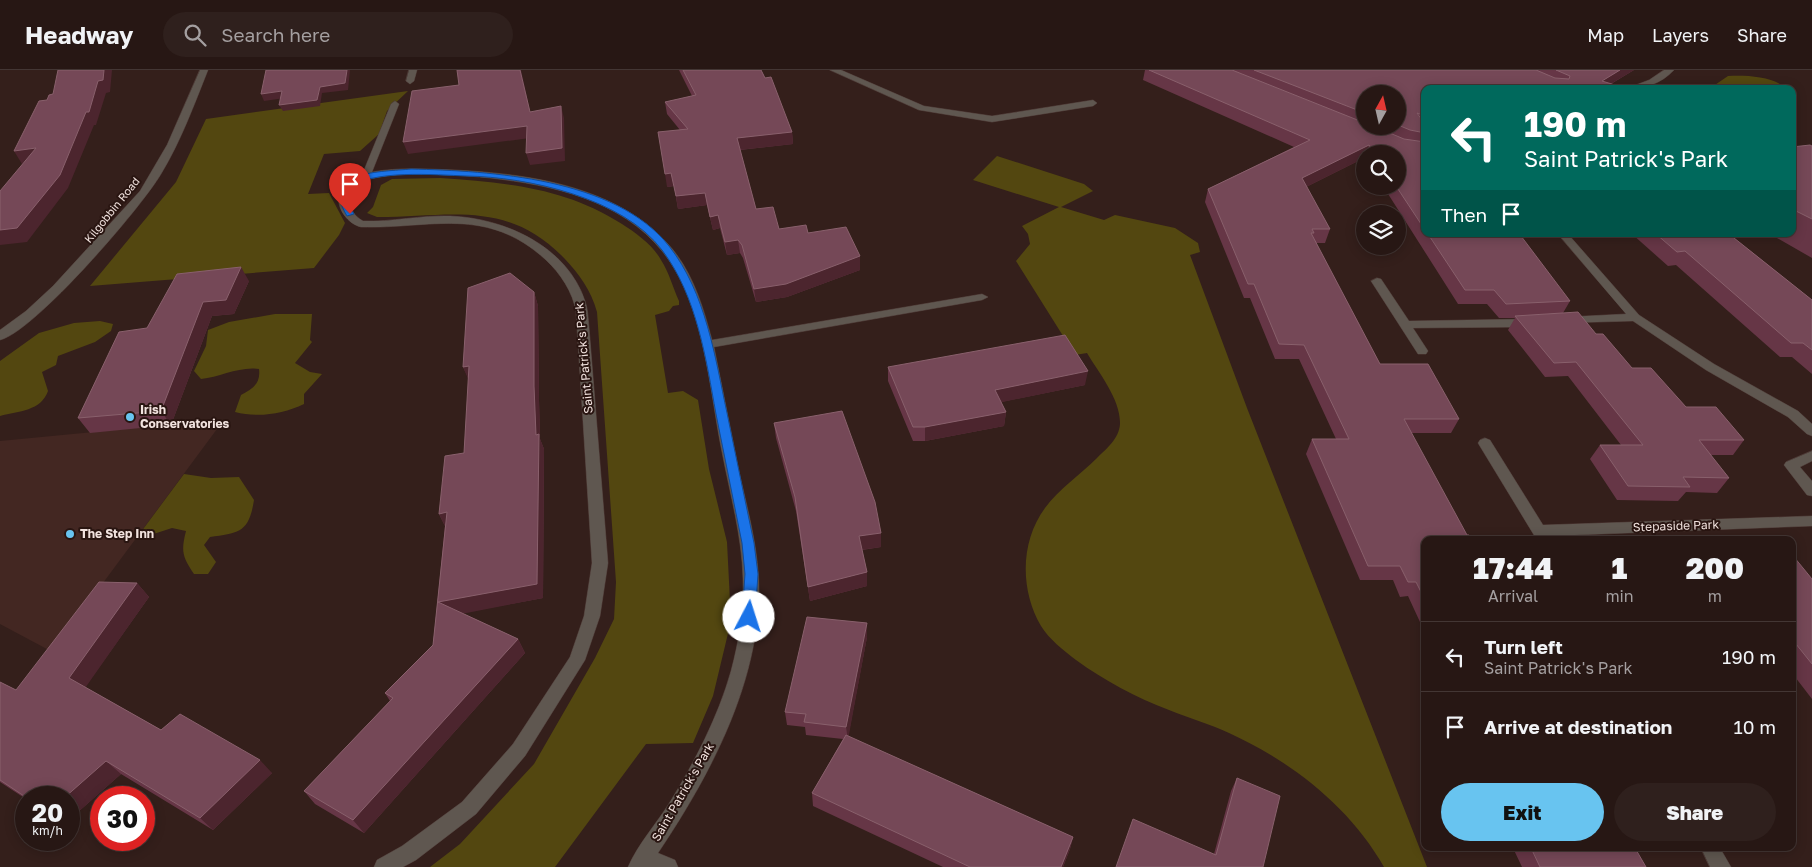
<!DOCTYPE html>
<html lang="en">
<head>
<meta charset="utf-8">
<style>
	:root { --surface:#271714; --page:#2f201d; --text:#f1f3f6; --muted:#a49fa0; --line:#433634; --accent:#68c4f0 }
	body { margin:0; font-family:"Golos Text",sans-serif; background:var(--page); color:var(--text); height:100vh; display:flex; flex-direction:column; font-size:19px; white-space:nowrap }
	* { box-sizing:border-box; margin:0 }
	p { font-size:16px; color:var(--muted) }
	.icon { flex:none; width:28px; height:28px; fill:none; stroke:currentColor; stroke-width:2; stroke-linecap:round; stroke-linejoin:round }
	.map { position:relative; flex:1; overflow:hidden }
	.drawer { position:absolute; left:1421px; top:466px; width:375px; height:315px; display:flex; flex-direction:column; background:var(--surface); border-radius:10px; box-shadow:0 2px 12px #0003,0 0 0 1px var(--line) }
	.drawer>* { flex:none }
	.top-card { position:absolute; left:1421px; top:15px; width:375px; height:152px; border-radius:10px; box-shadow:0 2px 12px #0003,0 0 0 1px var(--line); background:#00695c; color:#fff; overflow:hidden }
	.needle { width:32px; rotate:8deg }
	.buttons { position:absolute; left:1356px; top:15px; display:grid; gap:10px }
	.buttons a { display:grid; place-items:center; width:50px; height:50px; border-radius:50%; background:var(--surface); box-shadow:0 2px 12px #0003,0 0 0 1px var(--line); font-size:25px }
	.speed { position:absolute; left:15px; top:716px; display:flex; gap:10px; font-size:25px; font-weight:700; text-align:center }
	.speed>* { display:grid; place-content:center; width:65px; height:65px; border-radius:50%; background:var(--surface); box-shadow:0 2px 12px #0003,0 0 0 1px var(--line); line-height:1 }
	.speed small { font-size:12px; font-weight:400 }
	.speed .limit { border:8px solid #d22; background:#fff; color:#111 }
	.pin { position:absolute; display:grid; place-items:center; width:42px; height:42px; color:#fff; margin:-51px -21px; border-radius:50% 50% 50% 0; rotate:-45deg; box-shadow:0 0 5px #0007 }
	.pin .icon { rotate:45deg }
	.me { position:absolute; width:55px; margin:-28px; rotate:5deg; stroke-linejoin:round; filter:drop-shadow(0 0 4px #0008) }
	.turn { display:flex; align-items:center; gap:18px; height:105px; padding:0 20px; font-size:22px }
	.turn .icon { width:65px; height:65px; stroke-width:2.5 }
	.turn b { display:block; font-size:35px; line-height:42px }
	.then { display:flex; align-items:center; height:48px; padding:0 20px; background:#0003; gap:10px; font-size:19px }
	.eta { display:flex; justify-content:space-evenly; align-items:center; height:85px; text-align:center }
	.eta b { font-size:30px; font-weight:800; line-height:35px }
	.cta { display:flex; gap:10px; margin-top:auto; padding:10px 20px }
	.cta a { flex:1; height:58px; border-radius:30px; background:var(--accent); color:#111; font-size:20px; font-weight:800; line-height:58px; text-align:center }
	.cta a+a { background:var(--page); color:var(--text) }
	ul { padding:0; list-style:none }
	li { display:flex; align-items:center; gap:15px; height:70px; padding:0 20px; border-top:1px solid var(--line) }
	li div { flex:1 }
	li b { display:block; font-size:19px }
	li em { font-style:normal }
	header { display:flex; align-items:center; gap:30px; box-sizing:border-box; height:70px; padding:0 25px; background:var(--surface); border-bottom:1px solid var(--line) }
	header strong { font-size:24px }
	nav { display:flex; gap:28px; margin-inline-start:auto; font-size:18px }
	.search { width:350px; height:45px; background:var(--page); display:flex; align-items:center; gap:12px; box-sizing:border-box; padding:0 18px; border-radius:28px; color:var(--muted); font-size:19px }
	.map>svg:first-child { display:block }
	.built { fill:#432722 }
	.green { fill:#534710 }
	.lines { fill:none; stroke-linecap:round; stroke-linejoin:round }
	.minor-casing { stroke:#4e3a36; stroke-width:1 }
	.tertiary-casing { stroke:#4e3a36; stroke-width:1 }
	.minor { fill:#5f5750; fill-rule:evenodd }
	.tertiary { fill:#5f5750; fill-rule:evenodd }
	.wall { fill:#663646; fill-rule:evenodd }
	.shaded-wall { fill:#4c252e }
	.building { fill:#754857; stroke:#89606c }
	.route { fill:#1a73e8; stroke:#114b97 }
	.poi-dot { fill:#68c4f0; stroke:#291511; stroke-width:2 }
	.labels { text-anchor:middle; stroke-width:4; stroke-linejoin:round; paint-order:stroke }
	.far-street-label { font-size:11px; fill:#f1e2de; stroke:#291511 }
	.street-label { font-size:12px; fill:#f1e2de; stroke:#291511 }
	.poi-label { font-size:12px; font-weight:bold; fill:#f1e2de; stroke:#291511; text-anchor:start }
</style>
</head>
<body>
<header>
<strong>Headway</strong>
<div class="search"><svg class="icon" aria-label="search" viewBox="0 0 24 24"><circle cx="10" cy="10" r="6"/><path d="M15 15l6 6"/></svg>Search here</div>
<nav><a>Map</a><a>Layers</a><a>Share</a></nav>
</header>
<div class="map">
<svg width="1812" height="797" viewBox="0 0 1812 797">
	<rect width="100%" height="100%" fill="#341f1b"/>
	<path class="built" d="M198,352l19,7 -120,162 -37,65 -60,-32v-183z"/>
	<path class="green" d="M1728,6c17,-1 47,0 58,13h-77z
		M408,21l-21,20 -8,23 -19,17 -36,3 -16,40 21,-1 16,30 -6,12 -25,33 -224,18 86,-104 30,-63z
		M997,86l87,28 9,7 -32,16 43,13 11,-5 60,13 23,15 2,9 -10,3 57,153 180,459h-43c-34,-60 -93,-106 -155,-134 -19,-9 -40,-15 -60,-23 -34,-13 -64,-29 -93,-50 -13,-10 -27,-21 -35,-34 -21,-36 -21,-84 4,-118 14,-19 35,-33 52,-50 9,-9 22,-19 23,-34 1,-24 -21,-51 -33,-71l-12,2 -59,-94 14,-17 -2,-10 -6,-8 37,-19 -86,-27z
		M440,108c67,5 124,9 182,46 14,9 31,21 39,36 8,12 12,28 18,41v4l-6,1 -4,5 -14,4 13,78 15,-2 15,9 11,69 18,73 4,79 -18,75 -20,47 -47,1 -91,123h-125l30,-23 74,-80 61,-106 19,-39 2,-37 -19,-270c-6,-22 -18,-38 -33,-54 -57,-59 -115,-41 -187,-41l-10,-4 6,-6 8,-22 11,-6z
		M275,244h37l-2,26 2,2 -17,21 15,9 12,2 -18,20v10c-21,10 -46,14 -69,8l6,-17c11,-6 20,-11 18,-26 -19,-3 -39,8 -58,10l-7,-8 12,-25 2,-16 21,-8z
		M100,251l13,3 -2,7 -16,11 -37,14 -2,9 -14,7 6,19c-7,20 -29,20 -48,25v-55l39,-28 35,-10z
		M184,404l27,4 28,-1 15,23c-5,32 -14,33 -44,37l-6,8 12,17 -8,12h-14c-12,-18 -13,-23 -8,-43l-14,-3 -37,12z"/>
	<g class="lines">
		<g class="minor-casing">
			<path id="minor" d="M409,0h8l-3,11 -4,3 -4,-3z
				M830,0h11l83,36 68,10 101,-16 4,3 -4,3 -101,16 -73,-12z
				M1664,0h10c-13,14 -30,19 -49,19l24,-9z
				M395,31l4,3 -27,68c27,-5 56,-3 83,-2 75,4 160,16 213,74 24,26 35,62 44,96l270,-46 6,3 -6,3 -268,47c9,43 17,86 26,129 9,39 19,76 19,116 -1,94 -50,185 -101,261l17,7 3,7h-50c10,-23 29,-44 42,-65 25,-41 48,-85 61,-131 8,-30 13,-61 12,-92 -1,-43 -13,-85 -21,-127 -13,-64 -18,-150 -60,-201 -41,-51 -110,-66 -172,-73 -22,-2 -148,-15 -141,22 2,10 5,16 14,21 29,1 58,-6 87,-5 54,2 117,30 135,85 3,8 3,17 4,26l19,236 -8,53 -15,44 -60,96 -49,58 -60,46 -13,7h-29l3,-7 25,-14 60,-44 51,-58 57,-87 14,-41 8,-53 -16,-251c-3,-20 -16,-39 -30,-52 -60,-55 -115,-31 -185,-33 -16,-4 -29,-25 -19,-40 4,-7 13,-9 20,-12l29,-71z
				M1558,164h10l71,81 75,49 84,47 14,13v12l-5,-2 -19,-17 -82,-47 -73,-49 -71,2 -2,-2 6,-4 60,-3z
				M1377,208l4,1 28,42 121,-2 6,4 -6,4 -117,1 15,23 -2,3h-8l-47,-73z
				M1485,368l5,2 53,85 269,-9v10l-263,10v4h-12l-59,-97 2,-3z
				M1812,381v10l-12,6 12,14v15l-5,-1 -23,-30 2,-3z
				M1701,778h19l11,19h-21z"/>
		</g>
		<g class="tertiary-casing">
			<path id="tertiary" d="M200,0h8c-14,35 -27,71 -47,104 -20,34 -126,157 -161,166v-10l26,-19 27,-25 87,-95 27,-46z"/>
		</g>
		<use href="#minor" class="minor"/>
		<use href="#tertiary" class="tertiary"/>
	</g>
	<path class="wall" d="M679,0h82l31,62 1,12 -53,6 16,59 23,20 29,4 52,37 -73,27 -31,5 -13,-44 -3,-5 -13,2 -7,-27 -7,2 -6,-25 -29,4 -4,-23 -7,1 13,-57 -13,-16 -2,-12 27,-6z
		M1145,0h489l-23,14 -186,5v145h82l63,67 -7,12 33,21 36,34 54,39 58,33 -11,15h-23l19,23 -12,15 -31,-1 -8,9 -61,-1 -27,-41 10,-14h21l-53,-69 -23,1 -37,-47 7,-12h-16l-12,-14h-29l-75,-118h15v-32h-33v5l-1,-1 -58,29 24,42 -5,14h-9l64,121 79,55 -8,14h-39l13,107v84l-5,-2 -12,-26 -8,1 -7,-17h-33l-54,-126 6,-15h24l-37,-80h-24l-25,-61h-6l-39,-96 3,-13 86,-42 -151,-67zM1365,24h33v32h-33z
		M1812,76v112l-42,-24h22v-87z
		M1632,164h97l83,66v74l-20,-17h-12l-104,-92 -8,1z
		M249,211l-15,33 -22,2 -41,109 -81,8 -12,-15 69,-90z
		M534,222l4,14 1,94 1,39 4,10 -1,149 -81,15 56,26 7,14 -161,180 -49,-29 -11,-13 86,-90 -5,-8 48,-48 12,-119 -6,-12 25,-61 5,-74 -6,-12z
		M888,297l197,18 -84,17 5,10 -2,14 -79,15h-12l-25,-60z
		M774,353l107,124 -19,3 5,22v14l-57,15 -14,-90 -20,-73z
		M1792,487l20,22v120l-20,-26z
		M137,513l12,14 -64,90 76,43 111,43 -59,57 -92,-56 -52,46v-22h-43v1l-26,-17v-100l16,8z
		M867,567l-19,100 225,100 -3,12 -7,18h-120l-130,-61 -1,-13 31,-54 -37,-4 -1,-8 -18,-2 -2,-13z
		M1237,708l26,89h-147l98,-13 17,-63z
		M1513,778h122l11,19h-124z"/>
	<path class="shaded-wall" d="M104,0h8l-2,22 -4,1 -10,32h-2l-26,63 -41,54 -27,3v-15l98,-149z
		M347,0h3l-2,20 -26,3 -2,13 -37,5 -4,-6z
		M520,0h1l12,54 -3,-12z
		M1620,0h14l-32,19v-8z
		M282,21l3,7 -21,3 -3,-7z
		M561,36l3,12 1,43 -35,4 -4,-12z
		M527,56l3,12 -122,16 -5,-12z
		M792,62l1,12 -55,6 -1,-12z
		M1369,75l-3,9h-1l-1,4 -66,33 4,-13z
		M36,78l-14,16 -8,-13z
		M671,103l3,13 -7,1 -2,-13z
		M705,123l2,12 -29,4 -2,-13z
		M718,145l2,13 -7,2 -3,-13z
		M738,170l2,13 -13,2 -2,-13z
		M860,186v14l-73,27 -31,5 -2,-13z
		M241,197l8,14 -15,33 -22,2 -41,109 -10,-14 42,-109z
		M534,222l4,14 1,94 1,39 4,10 -1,149 -97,19 -8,-15 98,-167 -2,-49z
		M469,296v15l-6,-14z
		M1088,301l-3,14 -92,19 2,-14z
		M1006,342l-2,14 -79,15v-14z
		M447,442l-1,16 -7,-14z
		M881,463v14l-21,3 -1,-14z
		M867,502v14l-57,15 -2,-14z
		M137,513l12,14 -66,94 -14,-13z
		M867,553v14l-19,103 -2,-13z
		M518,569l7,14 -161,180 -11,-13z
		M260,690l12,13 -59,57 -13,-12z
		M106,691l15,13 -52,46v-22h-5z
		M1073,767l-3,12 -7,18h-2z"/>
	<path class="building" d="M58,0h46l-1,10 -5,1 -9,31h-3l-26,63 -43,53 -17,2v-39l36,-43 -22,3 25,-50 8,-1 2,-5 4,-1z
		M266,0h81l-2,13 -25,4 -3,13 -38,5 3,-14 -21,3z
		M457,0h63l10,42 31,-6 1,42 -36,5 1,-27 -124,16 9,-51 47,-6z
		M683,0h78l4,8 6,-1 21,55 -55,6 19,71 17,-2 6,22 27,-4 2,8 38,-6 14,29 -74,28 -32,5 -12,-44 -4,-5 -13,2 -7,-27 -8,2 -5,-24 -29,3 -5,-23 -6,1 -7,-42 30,-3 -23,-27 31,-7z
		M1149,0h83l133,53v3h8l31,13 21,3v88l-29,-44h2v-32h-23l-6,-9 -67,33 28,51h-18l2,4h-3l69,131h48l31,55h-55l63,116h2l3,5h-47v60l-9,-18h-8l-8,-16h-32l-56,-127h37l-45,-94 -25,-1 -25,-60h-6l-40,-95 102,-49z
		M1254,0h282l19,8 14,1 1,-3 -14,-6h64l-18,11 26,8h-203v27l-8,-3 8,11v9l-15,-3 -12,-5v-31h-33v19z
		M1810,75l2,1v73l-20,-10v-62z
		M1428,164h79l1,2h13l49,65 -64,3 -12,-14h-29z
		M1656,164h73l83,66v50l-9,-7h-12l-106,-92 -8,1z
		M241,197l-15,33 -23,2 -42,109 -83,7 41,-86 28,-4 30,-54z
		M510,203l24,19v94l2,49 3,-1 -2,150 -99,18 80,37 -165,181 -49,-29 89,-93 -8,-5 48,-48 14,-133 -8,2 6,-58 19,-3 5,-87 -6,1 5,-79z
		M1578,242l18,22h7l29,34h19l35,39h30l28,33h-45l30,38 -46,-1 7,10 -62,-1 -28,-41h43l-67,-83 -22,1 -39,-47z
		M1065,265l23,36 -93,19 11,22 -81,15h-12l-25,-60z
		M842,341l33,91 6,31 -22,3 8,36 -59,15 -13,-90 -21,-74z
		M1792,487h2l18,22v85l-20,-25z
		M99,512l38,1 -68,95 92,52 19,-16 80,46 -60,58 -94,-57 -42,37h-37l-27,-18v-98l16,8z
		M807,547l60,6 -21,104 -42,-5 2,-8 -21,-2z
		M846,665l227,102 -12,30h-91l-158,-74z
		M1237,708l43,18 -17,71h-147l17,-48 83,36z
		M1531,778h104l11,19h-106z"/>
	<path class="route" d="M411,99c80,2 204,9 258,77 37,47 46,111 58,167 9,44 18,87 27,130l4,31 -3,43 -2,4 -4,2 -5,-2 -2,-4 3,-43 -3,-31c-9,-43 -17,-86 -26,-129 -10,-55 -19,-118 -54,-164 -39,-52 -134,-73 -196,-74 -29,-1 -97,-7 -117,13l-1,13 6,12 -7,2c-28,-46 35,-44 64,-47z"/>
	<g class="poi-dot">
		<circle cx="130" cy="347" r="5"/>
		<circle cx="70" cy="464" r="5"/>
	</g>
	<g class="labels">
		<g class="far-street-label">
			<text transform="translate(112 140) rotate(-51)" y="4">Kilgobbin Road</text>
		</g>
		<g class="street-label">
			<text transform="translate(584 288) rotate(-95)" y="4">Saint Patrick's Park</text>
			<text transform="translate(1676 456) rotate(-2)" y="4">Stepaside Park</text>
			<text transform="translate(683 722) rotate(-60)" y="4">Saint Patrick's Park</text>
		</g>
		<g class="poi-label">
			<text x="140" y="344">Irish<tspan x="140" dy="14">Conservatories</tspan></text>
			<text x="80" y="468">The Step Inn</text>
		</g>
	</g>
</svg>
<div class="buttons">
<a><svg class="needle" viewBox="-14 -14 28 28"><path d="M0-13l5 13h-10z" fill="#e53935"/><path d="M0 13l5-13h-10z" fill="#a49fa0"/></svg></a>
<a><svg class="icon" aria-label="search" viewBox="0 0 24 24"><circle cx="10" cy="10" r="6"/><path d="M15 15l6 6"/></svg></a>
<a><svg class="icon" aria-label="layers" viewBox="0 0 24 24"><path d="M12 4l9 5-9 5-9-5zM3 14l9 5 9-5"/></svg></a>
</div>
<div class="speed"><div>20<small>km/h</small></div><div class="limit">30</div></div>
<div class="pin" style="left:350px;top:144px;background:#d93025"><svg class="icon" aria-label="arrive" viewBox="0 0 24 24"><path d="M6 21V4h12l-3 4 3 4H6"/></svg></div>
<svg class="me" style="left:749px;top:547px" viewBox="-20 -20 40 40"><circle r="19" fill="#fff"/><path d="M0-13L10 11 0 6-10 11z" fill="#1a73e8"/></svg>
<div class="top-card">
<div class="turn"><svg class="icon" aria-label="left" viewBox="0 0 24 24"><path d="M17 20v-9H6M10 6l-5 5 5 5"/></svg><div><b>190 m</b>Saint Patrick's Park</div></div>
<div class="then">Then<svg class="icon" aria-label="arrive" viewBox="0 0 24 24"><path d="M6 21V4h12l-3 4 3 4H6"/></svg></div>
</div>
<section class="drawer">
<div class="eta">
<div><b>17:44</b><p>Arrival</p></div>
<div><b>1</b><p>min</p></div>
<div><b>200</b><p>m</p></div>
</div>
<ul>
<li><svg class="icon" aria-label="left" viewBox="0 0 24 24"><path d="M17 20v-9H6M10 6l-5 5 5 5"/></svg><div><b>Turn left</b><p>Saint Patrick's Park</p></div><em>190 m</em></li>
<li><svg class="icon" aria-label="arrive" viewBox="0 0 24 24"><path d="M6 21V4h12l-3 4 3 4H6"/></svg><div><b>Arrive at destination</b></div><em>10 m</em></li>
</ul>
<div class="cta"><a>Exit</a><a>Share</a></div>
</section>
</div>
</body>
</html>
